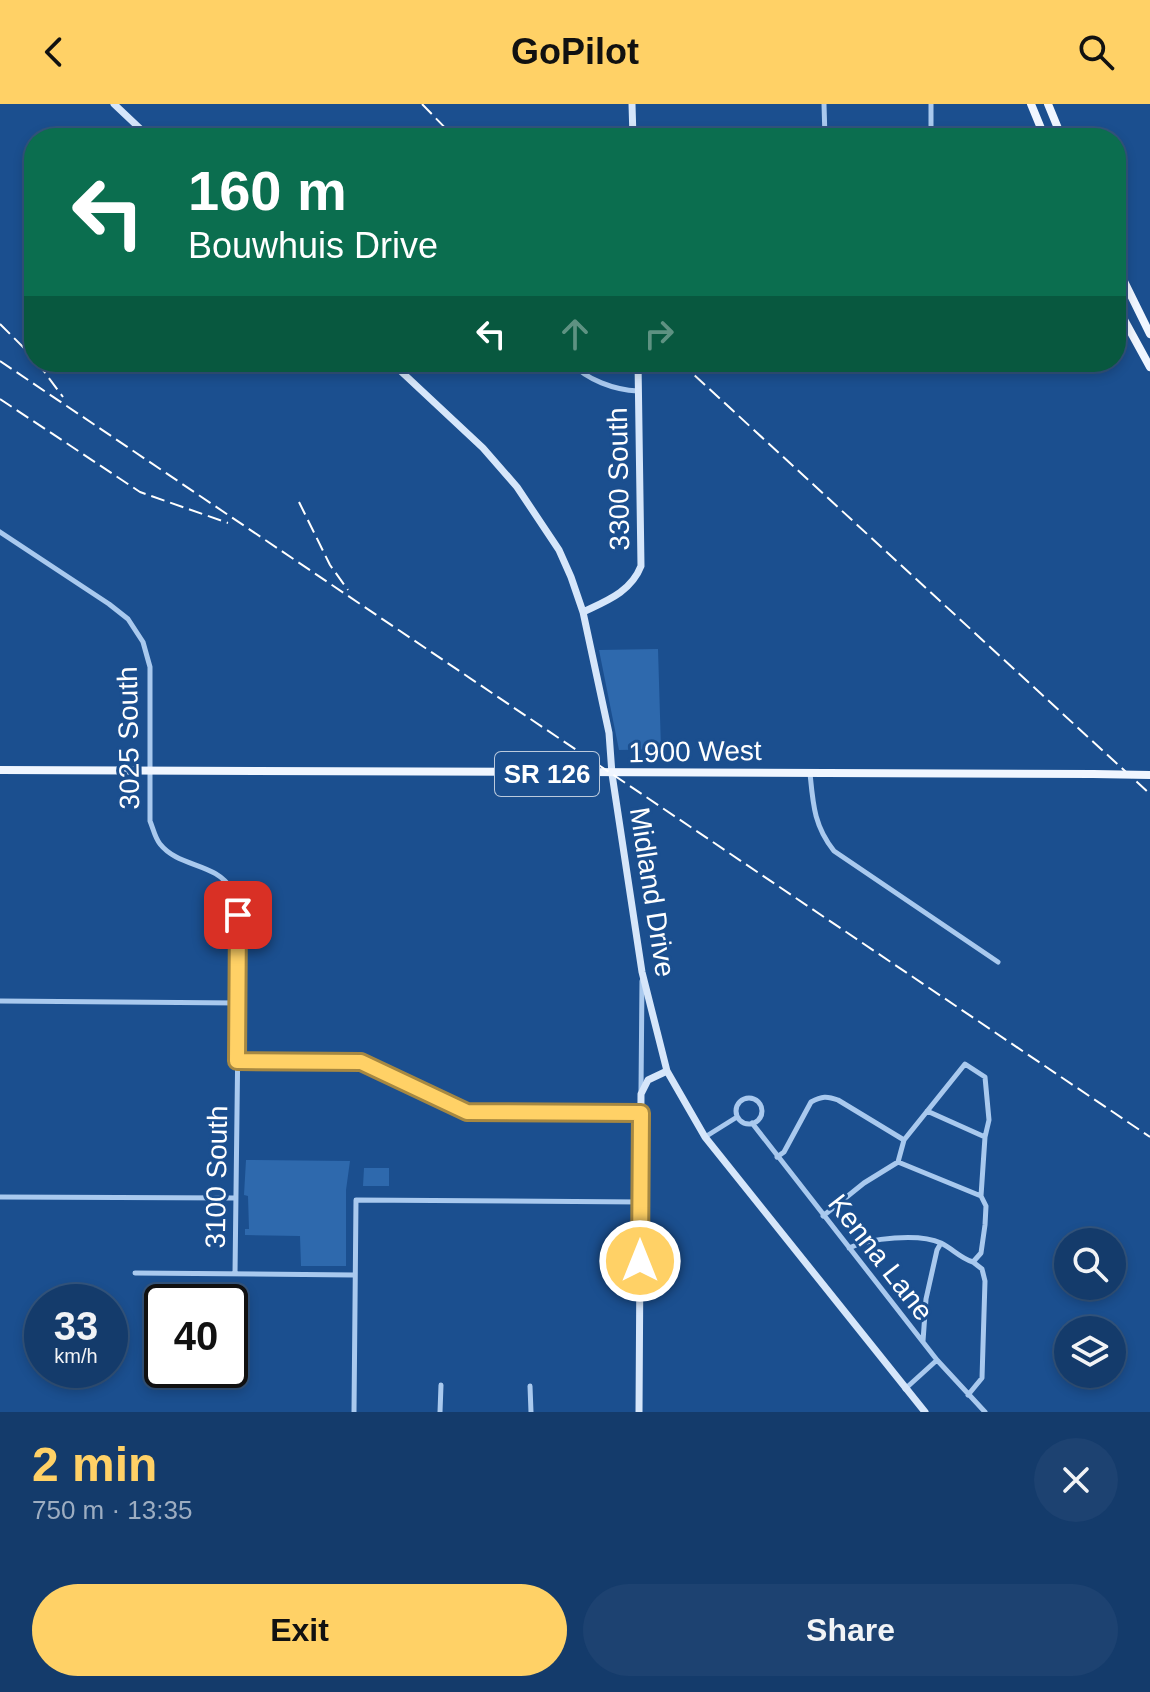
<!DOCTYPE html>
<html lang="en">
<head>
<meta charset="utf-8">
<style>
	:root { --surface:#143b6b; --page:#1d4271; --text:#f1f3f6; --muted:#9dadc1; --line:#33557e; --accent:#ffd166 }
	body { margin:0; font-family:Helvetica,sans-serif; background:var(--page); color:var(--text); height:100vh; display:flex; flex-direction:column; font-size:30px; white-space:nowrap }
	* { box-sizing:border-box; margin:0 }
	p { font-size:26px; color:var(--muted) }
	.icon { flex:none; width:44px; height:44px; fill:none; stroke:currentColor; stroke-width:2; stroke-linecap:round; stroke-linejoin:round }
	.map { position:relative; height:1308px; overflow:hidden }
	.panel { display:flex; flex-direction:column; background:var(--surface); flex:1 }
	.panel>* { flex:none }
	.banner { position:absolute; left:24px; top:24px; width:1102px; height:244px; border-radius:32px; box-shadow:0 4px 12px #0003,0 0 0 2px var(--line); background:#0b6e4f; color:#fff; overflow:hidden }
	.fabs { position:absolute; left:1054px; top:1124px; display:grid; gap:16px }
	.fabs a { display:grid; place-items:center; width:72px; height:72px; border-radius:50%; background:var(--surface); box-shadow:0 4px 12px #0003,0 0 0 2px var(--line); font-size:40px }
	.speed { position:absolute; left:24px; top:1180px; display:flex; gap:16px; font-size:40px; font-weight:700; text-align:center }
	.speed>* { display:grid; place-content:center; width:104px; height:104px; border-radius:50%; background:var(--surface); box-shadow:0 4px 12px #0003,0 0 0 2px var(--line); line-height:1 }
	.speed small { font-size:20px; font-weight:400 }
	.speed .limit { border:4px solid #111; border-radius:12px; background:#fff; color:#111 }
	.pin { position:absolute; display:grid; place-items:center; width:68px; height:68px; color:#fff; margin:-34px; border-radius:16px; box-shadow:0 4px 12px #0006 }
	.me { position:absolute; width:88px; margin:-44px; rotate:0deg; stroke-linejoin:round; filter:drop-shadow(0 0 6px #0008) }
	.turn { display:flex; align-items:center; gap:28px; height:168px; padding:0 32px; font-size:36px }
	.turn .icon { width:104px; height:104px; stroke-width:2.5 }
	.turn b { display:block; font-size:56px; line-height:68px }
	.lanes { display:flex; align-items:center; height:76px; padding:0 32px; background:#0003; justify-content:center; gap:40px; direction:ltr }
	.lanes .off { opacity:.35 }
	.round { display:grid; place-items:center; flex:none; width:84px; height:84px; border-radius:42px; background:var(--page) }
	.overview { display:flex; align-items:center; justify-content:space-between; height:136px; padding:0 32px }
	h1 { font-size:48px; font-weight:700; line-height:60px; color:var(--accent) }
	.cta { display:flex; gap:16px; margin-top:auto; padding:16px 32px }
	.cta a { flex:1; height:92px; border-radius:48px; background:var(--accent); color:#111; font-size:32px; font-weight:700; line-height:92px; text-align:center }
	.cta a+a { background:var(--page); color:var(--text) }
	header { display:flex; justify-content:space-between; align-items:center; height:104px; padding:0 32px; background:var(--accent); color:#111; font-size:36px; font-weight:700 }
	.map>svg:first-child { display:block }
	.green { fill:#2e69ad }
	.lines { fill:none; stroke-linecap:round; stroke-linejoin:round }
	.street { stroke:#a9c9ee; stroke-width:5 }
	.secondary { stroke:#d6e6fa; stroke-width:7 }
	.primary { stroke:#f0f6ff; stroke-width:8 }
	.rail { stroke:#fff; stroke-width:2; stroke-dasharray:14 6; stroke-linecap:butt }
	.primary-bridge { stroke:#f0f6ff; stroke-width:8 }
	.route-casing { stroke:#a68842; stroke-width:20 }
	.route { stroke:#ffd166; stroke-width:14 }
	.labels { text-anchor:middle; stroke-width:6; stroke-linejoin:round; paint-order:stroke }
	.shield { fill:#1b4f8f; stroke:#bbcadd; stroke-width:2 }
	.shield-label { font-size:26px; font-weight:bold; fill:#fff }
	.street-label { font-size:28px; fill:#fff; stroke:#1b4f8f }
</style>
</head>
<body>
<header><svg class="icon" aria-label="back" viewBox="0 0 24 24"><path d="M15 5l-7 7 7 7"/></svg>GoPilot<svg class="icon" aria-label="search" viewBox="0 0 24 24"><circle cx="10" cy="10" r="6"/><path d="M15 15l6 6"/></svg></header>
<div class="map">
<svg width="1150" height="1308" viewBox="0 0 1150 1308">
	<rect width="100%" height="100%" fill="#1b4f8f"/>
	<path class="green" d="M658,545l3,100 -42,1 -20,-100z
		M246,1056l104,1 -4,29v76h-45l-1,-30 -55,-1v-6h4l-1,-33 -4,-1z
		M364,1064h25v18h-26z"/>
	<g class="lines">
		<path class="street" d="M824,0l1,34
			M931,0v34
			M571,258c15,18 44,28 67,29
			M0,428l109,72 19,15 15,23 7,25v154c3,7 5,17 10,23 19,24 56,18 72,46 9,18 6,43 7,62l-4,322
			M810,669c3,31 4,53 24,78l164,111
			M0,897l238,2
			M237,957l124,1 106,50 174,1
			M641,987l1,-110
			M736 1007a13 13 0 1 1 26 0a13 13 0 1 1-26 0Z
			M927,1007l58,26
			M752,1019l185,237 48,52
			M705,1033l32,-20
			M777,1053l7,-5 27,-50c11,-6 16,-6 27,-2l66,40
			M898,1058l83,34
			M0,1093l236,1
			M823,1112l41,-33 34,-21 6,-22 61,-76 20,13 4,43 -4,17 -4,59 5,10 -1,19 -4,28 -8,9 9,7 3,12 -3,97 -14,17
			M849,1144c21,-10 70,-15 92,-5 12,6 19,15 32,19
			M135,1169l219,2
			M923,1237l3,-42 11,-49 4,-7
			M530,1282l1,26
			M905,1285l32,-29
			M354,1308l2,-212 285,2
			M440,1308l1,-27"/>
		<path class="secondary" d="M114,0l36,34
			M632,0l1,34
			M391,258l92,86 34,39 42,63 12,27 12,35 26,121 3,41 30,198 25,99 38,66 220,275
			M583,508c23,-11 48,-20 58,-46l-3,-204
			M639,1308l2,-318 7,-14 19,-9"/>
		<path class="primary" d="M1031,0l14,34
			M1048,0l14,34
			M1116,161l34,69
			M1116,201l34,62
			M0,666l1093,4"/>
		<path class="rail" d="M422,0l33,34
			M0,220l34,34
			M0,257l1150,776
			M37,258l26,35
			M680,258l470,432
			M0,295l140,93 88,31
			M299,398l31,63 18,25"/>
		<path class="primary-bridge" d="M1093,670l57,1"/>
	</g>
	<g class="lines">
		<g class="route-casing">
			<path id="route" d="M238,811l-1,146 124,1 106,50 174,1 -1,148"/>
		</g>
		<use href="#route" class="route"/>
	</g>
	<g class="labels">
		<rect class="shield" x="495" y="648" width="104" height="44" rx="6"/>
		<g class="shield-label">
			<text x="547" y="679">SR 126</text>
		</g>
		<g class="street-label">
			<text transform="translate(618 375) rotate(-91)" y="10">3300 South</text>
			<text transform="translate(128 634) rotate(-91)" y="10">3025 South</text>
			<text transform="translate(695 647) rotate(-1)" y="10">1900 West</text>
			<text transform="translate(653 788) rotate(81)" y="10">Midland Drive</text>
			<text transform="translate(216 1073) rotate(-89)" y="10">3100 South</text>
			<text transform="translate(881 1153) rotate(52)" y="10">Kenna Lane</text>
		</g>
	</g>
</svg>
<div class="fabs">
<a><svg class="icon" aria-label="search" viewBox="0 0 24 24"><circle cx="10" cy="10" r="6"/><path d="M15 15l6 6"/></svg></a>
<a><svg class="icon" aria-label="layers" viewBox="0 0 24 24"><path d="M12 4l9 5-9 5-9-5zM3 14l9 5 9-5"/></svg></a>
</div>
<div class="speed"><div>33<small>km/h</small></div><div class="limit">40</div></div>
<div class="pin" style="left:238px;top:811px;background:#d93025"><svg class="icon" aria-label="arrive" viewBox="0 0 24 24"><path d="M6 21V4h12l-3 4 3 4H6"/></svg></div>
<svg class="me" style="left:640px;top:1157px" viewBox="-20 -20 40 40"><circle r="17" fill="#ffd166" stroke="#fff" stroke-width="3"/><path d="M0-11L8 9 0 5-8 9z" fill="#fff"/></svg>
<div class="banner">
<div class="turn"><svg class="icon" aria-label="left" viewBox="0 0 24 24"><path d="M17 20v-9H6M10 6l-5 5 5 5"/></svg><div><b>160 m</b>Bouwhuis Drive</div></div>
<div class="lanes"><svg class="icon" aria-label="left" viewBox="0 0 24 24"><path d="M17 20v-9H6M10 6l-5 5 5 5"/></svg><svg class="icon off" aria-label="ahead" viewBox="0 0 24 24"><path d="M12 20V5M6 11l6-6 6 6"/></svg><svg class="icon off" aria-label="right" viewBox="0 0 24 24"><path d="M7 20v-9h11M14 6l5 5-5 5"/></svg></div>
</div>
</div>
<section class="panel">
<div class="overview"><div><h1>2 min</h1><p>750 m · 13:35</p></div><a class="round"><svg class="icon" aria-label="close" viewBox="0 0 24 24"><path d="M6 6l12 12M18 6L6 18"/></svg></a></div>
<div class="cta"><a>Exit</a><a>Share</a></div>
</section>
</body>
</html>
